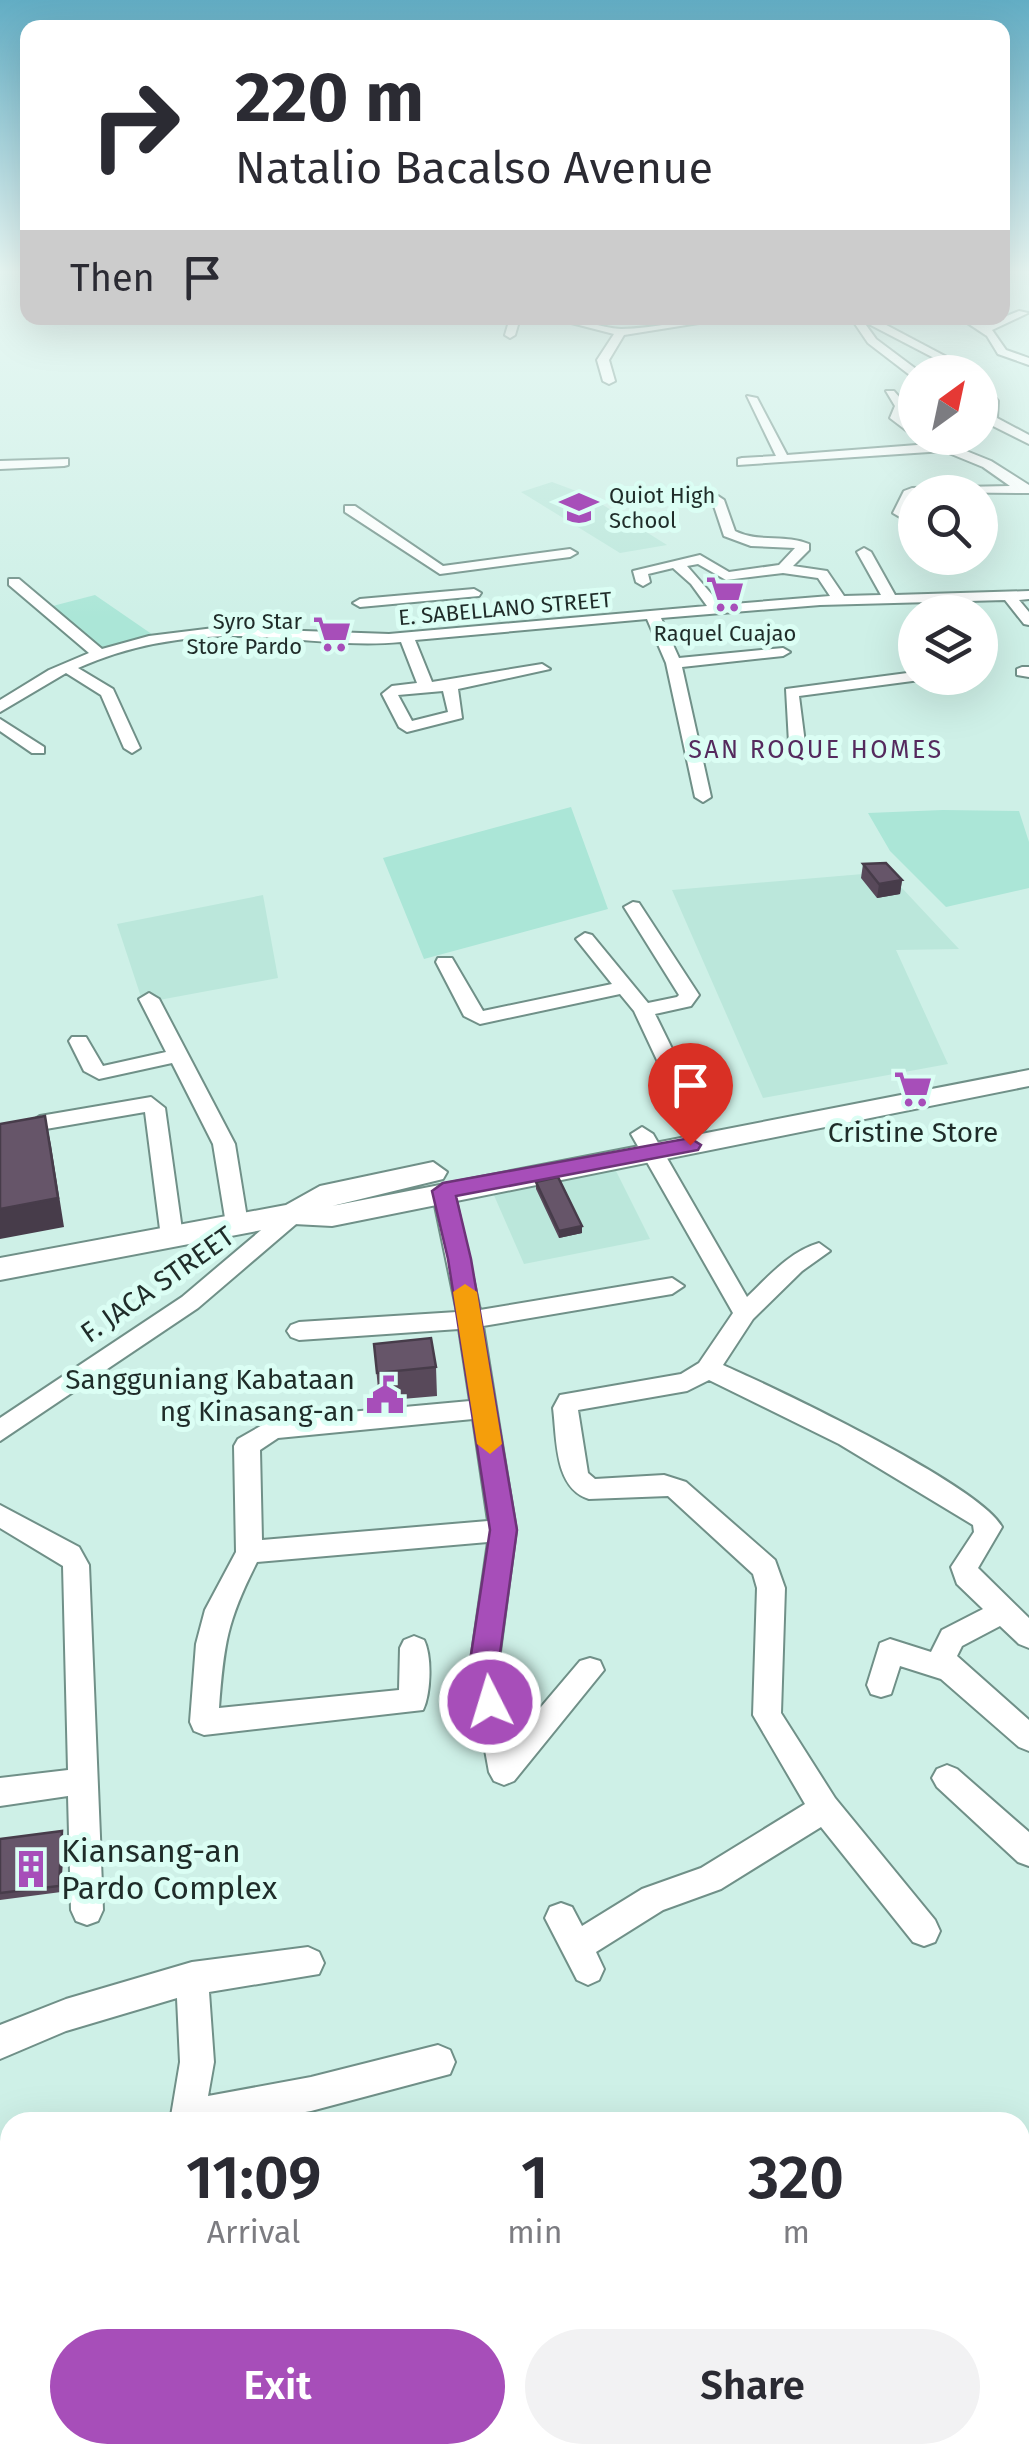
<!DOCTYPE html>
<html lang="en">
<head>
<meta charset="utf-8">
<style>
	:root { --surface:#fff; --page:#f2f2f3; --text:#2b2b33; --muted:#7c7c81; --accent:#a74eb9 }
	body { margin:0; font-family:"Fira Sans",sans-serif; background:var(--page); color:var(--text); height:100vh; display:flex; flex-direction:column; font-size:38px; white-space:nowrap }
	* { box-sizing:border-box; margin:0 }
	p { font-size:32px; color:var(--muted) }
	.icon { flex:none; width:55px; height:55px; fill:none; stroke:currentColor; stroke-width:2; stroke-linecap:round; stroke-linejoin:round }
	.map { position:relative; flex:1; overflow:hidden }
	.drawer { position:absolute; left:0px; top:2112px; width:1030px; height:352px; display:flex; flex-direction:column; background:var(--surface); border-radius:30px 30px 0 0; box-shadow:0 10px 40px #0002 }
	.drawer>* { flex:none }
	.guide { position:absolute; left:20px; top:20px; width:990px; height:305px; border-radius:20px; box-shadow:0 10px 40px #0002; background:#fff; color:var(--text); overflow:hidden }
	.needle { width:65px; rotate:33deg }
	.controls { position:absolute; left:898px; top:355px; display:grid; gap:20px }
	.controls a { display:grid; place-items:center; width:100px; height:100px; border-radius:50%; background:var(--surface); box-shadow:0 10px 40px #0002; font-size:50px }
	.pin { position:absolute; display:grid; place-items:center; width:85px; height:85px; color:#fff; margin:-102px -42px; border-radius:50% 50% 50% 0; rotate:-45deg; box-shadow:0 0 10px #0007 }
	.pin .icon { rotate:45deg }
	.me { position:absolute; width:110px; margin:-55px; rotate:355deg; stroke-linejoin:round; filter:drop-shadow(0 0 8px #0008) }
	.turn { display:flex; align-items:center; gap:35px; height:210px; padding:0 50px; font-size:45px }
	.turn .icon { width:130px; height:130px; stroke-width:2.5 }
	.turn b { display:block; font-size:70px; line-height:85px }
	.then { display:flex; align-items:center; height:95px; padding:0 50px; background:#0003; gap:20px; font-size:38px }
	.eta { display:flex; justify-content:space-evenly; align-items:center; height:170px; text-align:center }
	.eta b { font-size:60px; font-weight:600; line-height:70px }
	.cta { display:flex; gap:20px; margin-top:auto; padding:20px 50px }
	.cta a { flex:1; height:115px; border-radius:60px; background:var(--accent); color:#fff; font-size:40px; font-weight:600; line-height:115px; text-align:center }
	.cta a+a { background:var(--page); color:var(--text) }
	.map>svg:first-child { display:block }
	.built { fill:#bbe7db }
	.green { fill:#abe6d7 }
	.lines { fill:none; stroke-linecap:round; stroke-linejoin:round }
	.minor-casing { stroke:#709088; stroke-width:4 }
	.major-casing { stroke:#709088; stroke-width:4 }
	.minor { fill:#fff; fill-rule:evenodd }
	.major { fill:#fff; fill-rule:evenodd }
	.wall { fill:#58495a }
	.shaded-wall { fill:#473c4a }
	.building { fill:#665569; stroke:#473c4a; stroke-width:2.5 }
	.route { fill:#a74eb9; stroke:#6d3378; stroke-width:2.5 }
	.slow { fill:#f59e0b }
	.labels { text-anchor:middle; stroke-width:10; stroke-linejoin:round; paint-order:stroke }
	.far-poi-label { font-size:22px; fill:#1f2c29; stroke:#dbfef4; text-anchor:start }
	.far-street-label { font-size:22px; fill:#1f2c29; stroke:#dbfef4 }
	.far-neighbourhood-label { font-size:25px; letter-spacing:2.5px; fill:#552a5e; stroke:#dbfef4 }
	.poi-label { font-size:28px; fill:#1f2c29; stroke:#dbfef4 }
	.street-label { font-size:28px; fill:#1f2c29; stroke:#dbfef4 }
	.near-poi-label { font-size:32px; fill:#1f2c29; stroke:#dbfef4; text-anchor:start }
</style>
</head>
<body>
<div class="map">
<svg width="1029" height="2463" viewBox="0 0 1029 2463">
	<rect width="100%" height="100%" fill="#cef0e7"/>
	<path class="built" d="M552,482l35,13 80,50 -47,8 -99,-61z
		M887,872l72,77 -63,1 52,114 -185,34 -91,-208z
		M263,895l15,83 -135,25 -26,-79z
		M615,1169l35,70 -126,25 -31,-71z"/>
	<path class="green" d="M95,595l61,42 -55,12 -56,-41z
		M571,807l37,102 -184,50 -41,-101z
		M943,810l76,1 10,31v46l-83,19 -56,-56 -22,-38z"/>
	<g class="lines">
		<g class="minor-casing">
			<path id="minor" d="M1019,311l9,2 -36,17 14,20 23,8v7l-31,-11 -11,-18 -27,-18h12l12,7z
				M510,318h10l-5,17 -5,3 -5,-3z
				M552,318c24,-2 46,10 69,11 37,0 73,-13 109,-11l-106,17 -15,25 6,21 -6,3 -6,-3 -6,-21 17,-26z
				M851,318h22l102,54h-14l-98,-51 13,18 44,33 -9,4 -43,-33z
				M980,380l18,21 -1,17 32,17v9l-42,-21z
				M886,391h8l13,15 -5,11 13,10v10l-25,-19 5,-12z
				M747,396l10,2 30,57 143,-11v-5l4,-1 57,23 38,24v8l-114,-1 -8,21 -7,4 -7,-4 11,-22 8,-3 98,-2 -27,-19 -39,-16 -206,14v-6l4,-1 34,-2z
				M68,459v6l-4,1 -64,3v-8z
				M718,496l6,4 11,31c24,12 49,3 74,13v6l-16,16 34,5 17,25 37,-1 -24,-43 7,-4 7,4 24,43 134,-4v8l-10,1 10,12v13l-5,-1 -19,-24 -185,5 -159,13 18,40 104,-10 7,4 -7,4 -101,11 29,130 -8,5 -8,-5 -29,-134 -19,-44 -232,21 17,42 110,-18 8,5 -92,20 4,29 -55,14 -8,-5 -17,-33 10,-8 25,-3 -16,-41c-52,5 -104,-4 -156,-6 -57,-1 -114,8 -167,32l35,21 27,59 -8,5 -8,-5 -23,-53 -35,-22 -66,39v-12l49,-30 40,-17 -80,-68v-6h10l83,70 47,-13 65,-8 175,6 318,-28 -16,-22 -18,-16 -25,6 2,8 -7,4 -7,-4 -3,-11 67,-16 29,17 50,-7 16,-17 -44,-2 -27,-10 -12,-36zM698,564l28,16 57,-7 35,5 12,18 -109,9 -34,-39zM443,691l5,21 -36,9 -14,-26z
				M345,506h10l88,60 127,-17 7,4 -7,4 -130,17 -95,-62z
				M474,589l7,4 -2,3 -119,11 -7,-4 7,-4z
				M1022,667h7v10l-12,-2v-6z
				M915,672v6h7l-2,2 -121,16 6,47 -8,5 -8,-5 -3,-54z
				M939,678h15l5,10 -13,3z
				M0,719l44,28v6h-12l-32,-22z
				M633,902l6,1 60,92 -8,11 -36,8 54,110 -4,5 -7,2 -11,-7 -53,-113 -14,-17 -140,30 -16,-8 -28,-54 2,-4h14l31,53 129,-27 -36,-45 9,-6 7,2 56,68 29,-6 2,-2 -55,-88z
				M149,993l10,6 76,145 13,80 -3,5 -8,3 -11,-8 -13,-80 -41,-81 -73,16 -15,-8 -15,-30 3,-4h14l17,29 63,-14 -27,-53z
				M151,1097l14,11 18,129 -11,8 -11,-8 -16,-125 -105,18 -11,-7 11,-7z
				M642,1127l11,7 94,163c22,-21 42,-45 72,-54l11,8 -28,20 -49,48 -30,46c52,23 257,120 279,162l-24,41 51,50v30l-10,-4 -19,-18 -38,20 -5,10 72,64v31l-10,-4 -78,-68 -41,-13 -9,28 -10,3 -10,-3 -4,-9 13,-42 10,-4 41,13 11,-22 41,-21 -26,-25 -6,-17 23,-35 -1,-7 -134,-81 -130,-64 -22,11 -109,19 10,63 7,6 69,-4 22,7 89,78 10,28 -4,125 54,85 100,122 5,11 -5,11 -11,4 -11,-4 -92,-115 -100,62 -58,21 -67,42 8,17 -5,11 -11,5 -11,-5 -32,-62 5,-11 11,-4 11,4 10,19 60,-37 59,-21 104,-64 -52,-89 4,-127 -4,-14 -85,-78 -79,3c-35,-11 -32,-60 -36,-91l7,-13 121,-21 18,-11 34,-50 -102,-179z
				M443,1184l11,7 26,119 192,-32 12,8 -12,8 -189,32 33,204 -18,137 15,73 67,-79 10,-3 10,3 4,9 -90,111 -10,4 -10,-4 -5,-9 -19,-105 18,-125 -231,20c-30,59 -33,81 -38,146l180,-18 1,-42 4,-8 10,-4 10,4c8,16 7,53 -1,70l-219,25 -10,-4 -4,-9 6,-78 9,-34 31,-58 -2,-106 4,-7 35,-20 197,-18 -11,-72 -160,11 -8,-3 -4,-6 4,-6 8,-3 158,-10 -25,-121zM473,1419l15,102 -226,19 -2,-90 18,-12z
				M294,1206l8,3 3,5 -3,5 -104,89 -198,133v-23l182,-121 104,-88z
				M0,1505l79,42 10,18 14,345 -5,11 -11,4 -11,-4 -5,-11 -3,-114 -68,10v-28l68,-8 -5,-204 -63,-38z
				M947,1765l10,4 72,63v34l-11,-4 -81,-75 -5,-9 5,-9z
				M308,1947l11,5 5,11 -5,11 -110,18 5,70 -6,34 103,-19 127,-32 12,5 5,12 -5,12 -139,37 -62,11h-79l10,-60 -3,-64 -111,33 -66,28v-34l66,-26 126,-37z
				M10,2360v46l-10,4v-46z
				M0,2431l10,4v20h12l3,8h-25z
				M95,2455h41l3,8h-41z
				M224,2455h43l-3,8h-43z"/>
		</g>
		<g class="major-casing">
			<path id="major" d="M1029,1070v16l-697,140 -38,-2 -294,56v-22l286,-53 34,-19 113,-24 14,10 -4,7 -111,27z"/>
		</g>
		<use href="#minor" class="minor"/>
		<use href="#major" class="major"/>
	</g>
	<path class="wall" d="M863,864l39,16 -2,14 -23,4 -16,-20z
		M536,1182l46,51 -23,5 -23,-49z
		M374,1344l62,23 1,29 -58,5z
		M62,1831l2,7 -3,54 -61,8v-61z"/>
	<path class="shaded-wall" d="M902,880l-2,14 -23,4 2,-14z
		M45,1116l6,29 13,82 -64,12v-30z
		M582,1226v7l-23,5v-7z
		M62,1831l2,7 -3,54 -2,-6z"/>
	<path class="building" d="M886,863l16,17 -23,4 -16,-20z
		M45,1116l13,82 -58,11v-85z
		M558,1177l24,49 -23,5 -23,-49z
		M431,1338l5,29 -59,6 -3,-29z
		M62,1831l-3,55 -59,7v-54z"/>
	<linearGradient id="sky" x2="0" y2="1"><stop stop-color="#62adc4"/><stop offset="0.44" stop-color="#e9f8f4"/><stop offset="1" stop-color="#e9f8f4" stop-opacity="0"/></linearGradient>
	<rect width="1029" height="618" fill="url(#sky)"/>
	<path class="route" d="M690,1138l11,7 -3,5 -242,46 15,63 46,271 -19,138 7,34 -4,9 -11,4 -10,-4 -11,-43 21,-138 -42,-271 -16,-68 11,-8z"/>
	<path class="slow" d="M465,1284l12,8 25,152 -12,10 -13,-10 -24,-152z"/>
	<defs>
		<g id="school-bare" transform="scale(3)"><path d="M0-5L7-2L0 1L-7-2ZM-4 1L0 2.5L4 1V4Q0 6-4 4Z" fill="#a74eb9" stroke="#dbfef4" stroke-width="2.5" paint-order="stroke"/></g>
		<g id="supermarket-bare" transform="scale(3)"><path d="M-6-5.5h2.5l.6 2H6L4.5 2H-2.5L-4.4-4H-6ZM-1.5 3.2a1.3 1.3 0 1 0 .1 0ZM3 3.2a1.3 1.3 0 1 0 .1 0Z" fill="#a74eb9" stroke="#dbfef4" stroke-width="2.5" paint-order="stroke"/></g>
		<g id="civic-bare" transform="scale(3)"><path d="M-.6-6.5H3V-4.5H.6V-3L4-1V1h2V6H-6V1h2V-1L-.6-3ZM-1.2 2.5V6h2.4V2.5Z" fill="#a74eb9" stroke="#dbfef4" stroke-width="2.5" paint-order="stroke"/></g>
		<g id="building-bare" transform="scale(3)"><path d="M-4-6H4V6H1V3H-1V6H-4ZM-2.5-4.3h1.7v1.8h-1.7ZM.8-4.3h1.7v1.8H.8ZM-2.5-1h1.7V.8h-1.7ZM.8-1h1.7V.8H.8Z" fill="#a74eb9" stroke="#dbfef4" stroke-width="2.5" paint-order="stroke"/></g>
	</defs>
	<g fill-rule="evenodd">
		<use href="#school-bare" x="579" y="508"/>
		<use href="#supermarket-bare" x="725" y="594"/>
		<use href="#supermarket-bare" x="332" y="634"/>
		<use href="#supermarket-bare" x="913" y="1089"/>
		<use href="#civic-bare" x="385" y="1395"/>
		<use href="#building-bare" x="31" y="1869"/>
	</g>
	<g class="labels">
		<g class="far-poi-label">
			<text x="609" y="503">Quiot High<tspan x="609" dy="25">School</tspan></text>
			<text x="302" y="629" text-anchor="end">Syro Star<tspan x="302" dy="25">Store Pardo</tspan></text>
			<text x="725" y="641" text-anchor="middle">Raquel Cuajao</text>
		</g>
		<g class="far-street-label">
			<text transform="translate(505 608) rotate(-5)" y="8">E. SABELLANO STREET</text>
		</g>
		<g class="far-neighbourhood-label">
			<text x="816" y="758">SAN ROQUE HOMES</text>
		</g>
		<g class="poi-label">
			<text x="913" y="1142">Cristine Store</text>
			<text x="355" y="1389" text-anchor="end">Sangguniang Kabataan<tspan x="355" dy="32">ng Kinasang-an</tspan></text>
		</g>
		<g class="street-label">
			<text transform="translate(157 1284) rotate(-35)" y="10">F. JACA STREET</text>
		</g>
		<g class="near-poi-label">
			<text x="61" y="1862">Kiansang-an<tspan x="61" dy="37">Pardo Complex</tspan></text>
		</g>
	</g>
</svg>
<div class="controls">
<a><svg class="needle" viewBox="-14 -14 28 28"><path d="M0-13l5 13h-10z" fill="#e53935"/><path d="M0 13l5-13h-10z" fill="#7c7c81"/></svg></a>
<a><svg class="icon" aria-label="search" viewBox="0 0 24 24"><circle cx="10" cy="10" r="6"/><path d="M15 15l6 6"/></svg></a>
<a><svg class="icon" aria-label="layers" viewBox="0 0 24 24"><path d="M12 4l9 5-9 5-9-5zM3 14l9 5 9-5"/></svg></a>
</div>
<div class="pin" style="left:690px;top:1145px;background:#d93025"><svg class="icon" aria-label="arrive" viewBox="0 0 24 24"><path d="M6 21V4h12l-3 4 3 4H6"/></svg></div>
<svg class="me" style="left:490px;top:1702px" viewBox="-20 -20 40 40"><circle r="17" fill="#a74eb9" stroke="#fff" stroke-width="3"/><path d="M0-11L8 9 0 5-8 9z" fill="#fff"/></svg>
<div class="guide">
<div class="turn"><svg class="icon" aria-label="right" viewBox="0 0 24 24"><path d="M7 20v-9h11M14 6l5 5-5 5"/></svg><div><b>220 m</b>Natalio Bacalso Avenue</div></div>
<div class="then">Then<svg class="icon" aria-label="arrive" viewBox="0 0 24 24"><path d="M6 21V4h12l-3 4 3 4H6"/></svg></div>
</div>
<section class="drawer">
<div class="eta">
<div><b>11:09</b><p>Arrival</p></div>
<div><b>1</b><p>min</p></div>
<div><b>320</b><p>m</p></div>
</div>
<div class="cta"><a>Exit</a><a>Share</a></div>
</section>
</div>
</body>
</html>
